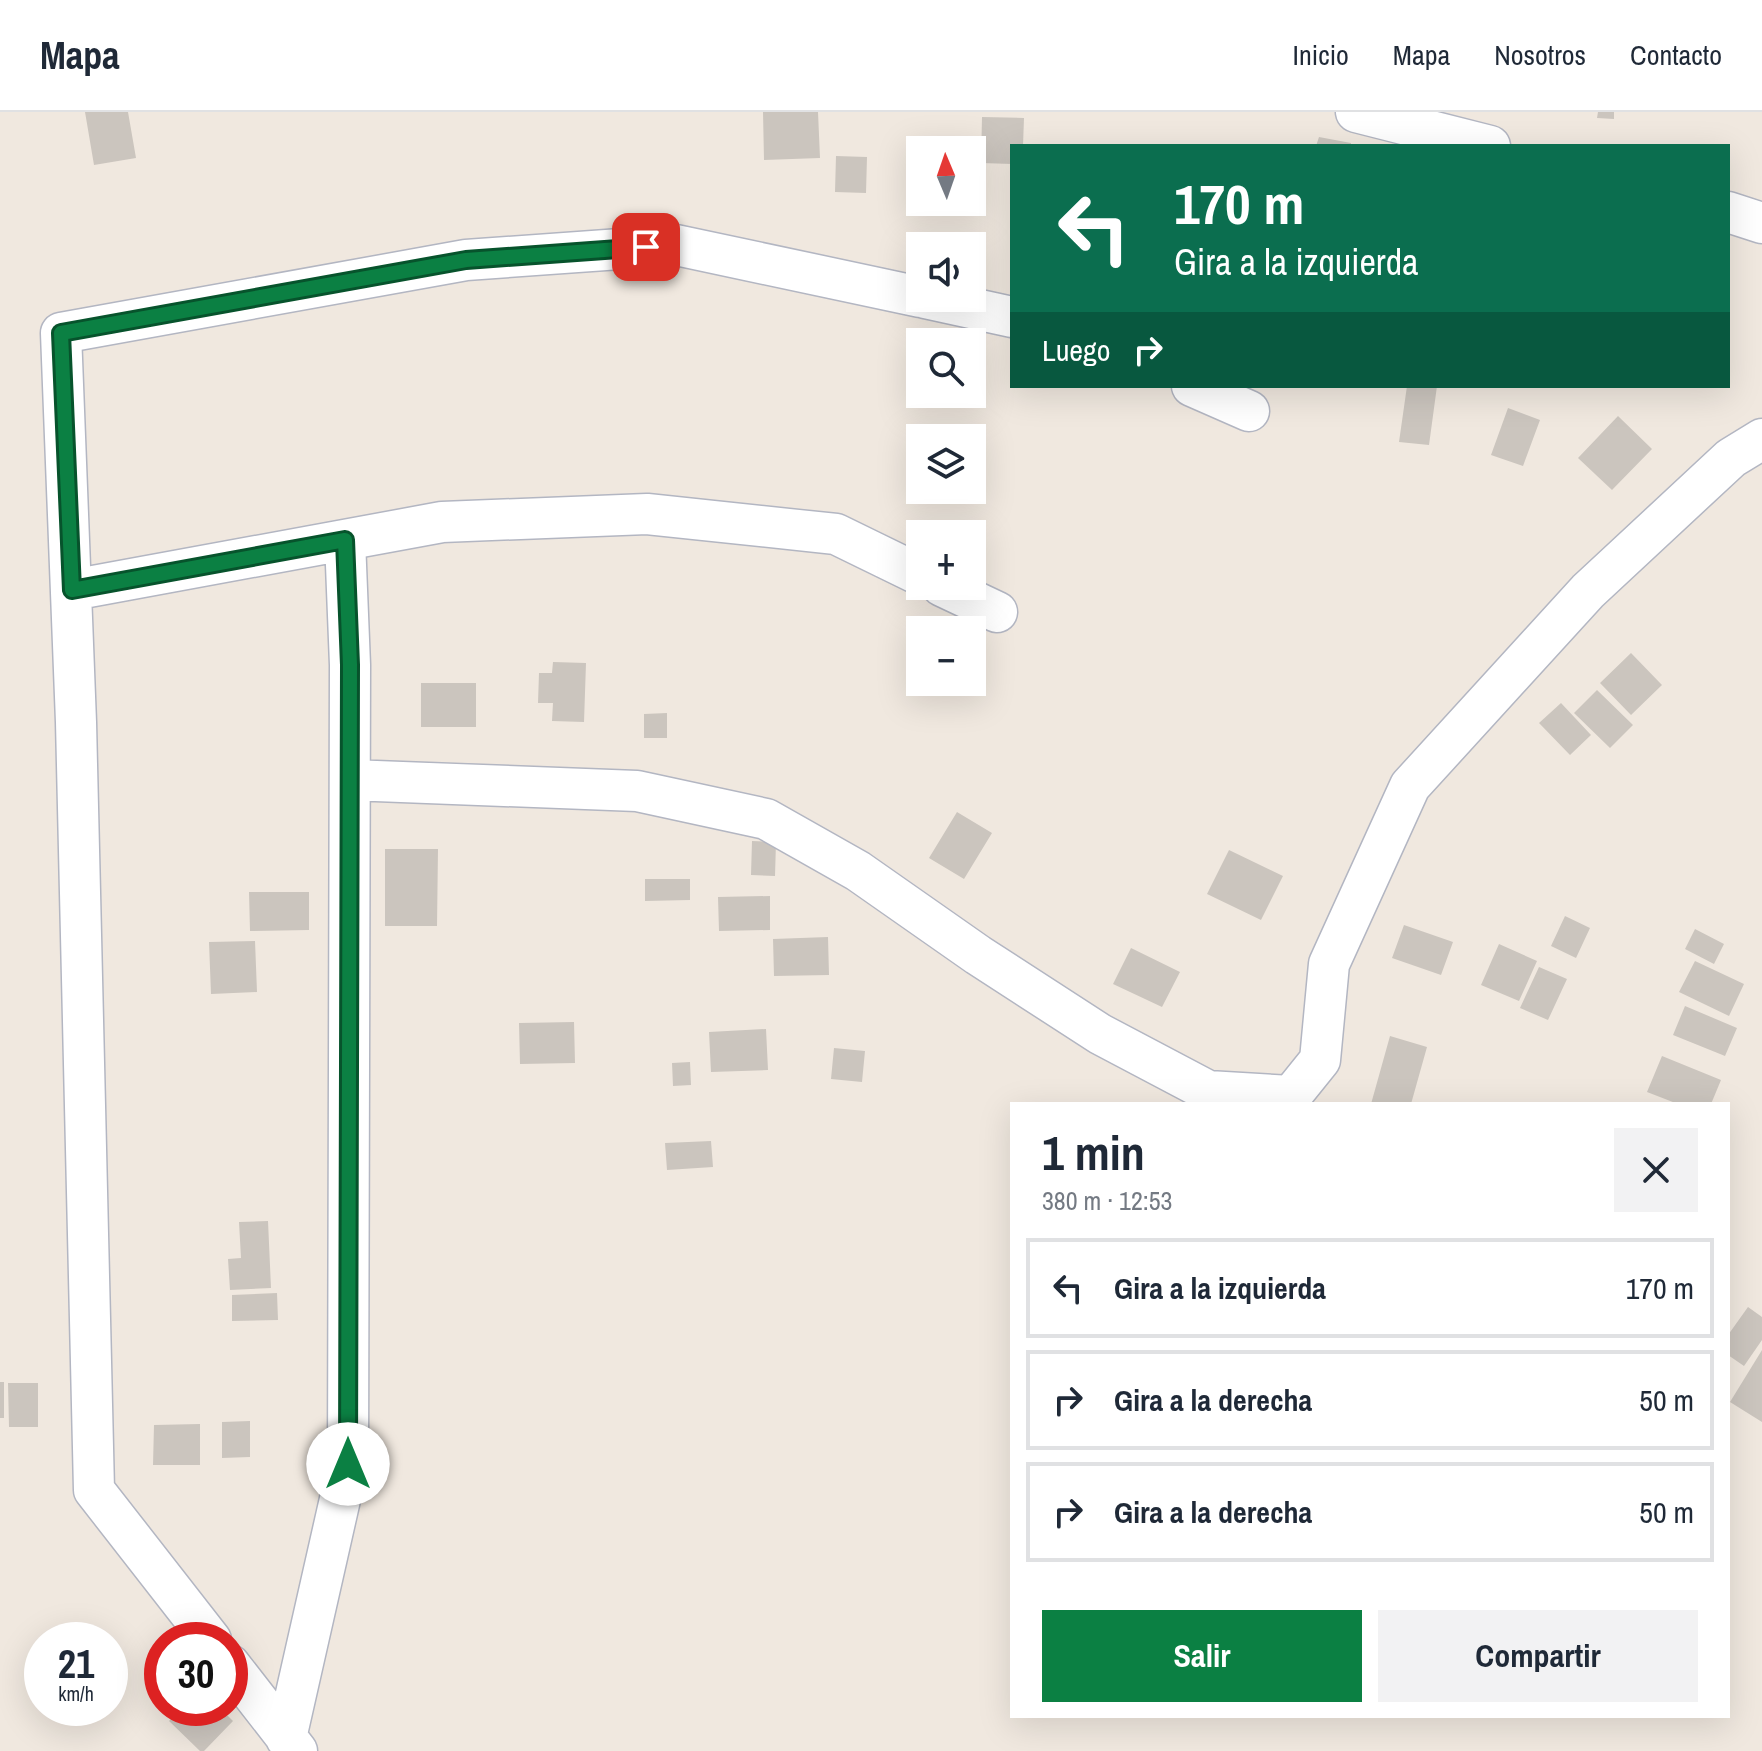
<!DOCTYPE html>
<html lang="es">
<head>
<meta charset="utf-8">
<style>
	:root { --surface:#fff; --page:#f2f2f3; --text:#1f2937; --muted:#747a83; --line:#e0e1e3; --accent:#0b8043 }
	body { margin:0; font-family:"Archivo Narrow",sans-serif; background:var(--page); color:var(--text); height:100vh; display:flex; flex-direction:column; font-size:30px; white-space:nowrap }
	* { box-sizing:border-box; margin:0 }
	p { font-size:26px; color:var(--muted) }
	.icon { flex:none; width:44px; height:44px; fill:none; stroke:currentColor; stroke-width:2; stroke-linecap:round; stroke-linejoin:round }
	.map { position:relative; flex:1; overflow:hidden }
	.side { position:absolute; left:1010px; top:990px; width:720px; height:616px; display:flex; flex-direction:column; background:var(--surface); border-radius:0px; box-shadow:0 8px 32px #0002 }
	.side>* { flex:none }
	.banner { position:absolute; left:1010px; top:32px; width:720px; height:244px; border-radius:0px; box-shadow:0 8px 32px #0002; background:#0b6e4f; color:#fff; overflow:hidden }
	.needle { width:52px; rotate:358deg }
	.tools { position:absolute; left:906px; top:24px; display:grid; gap:16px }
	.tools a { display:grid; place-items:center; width:80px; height:80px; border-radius:0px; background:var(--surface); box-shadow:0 8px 32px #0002; font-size:40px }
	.speed { position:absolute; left:24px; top:1510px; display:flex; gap:16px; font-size:40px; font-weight:700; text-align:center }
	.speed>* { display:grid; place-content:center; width:104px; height:104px; border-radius:50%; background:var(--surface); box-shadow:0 8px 32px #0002; line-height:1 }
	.speed small { font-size:20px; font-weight:400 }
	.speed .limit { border:12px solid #d22; background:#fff; color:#111 }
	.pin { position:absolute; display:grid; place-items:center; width:68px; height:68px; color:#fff; margin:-34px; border-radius:16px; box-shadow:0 4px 12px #0006 }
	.me { position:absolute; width:88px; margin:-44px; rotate:0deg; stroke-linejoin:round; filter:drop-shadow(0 0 6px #0008) }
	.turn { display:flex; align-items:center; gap:28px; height:168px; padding:0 32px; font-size:36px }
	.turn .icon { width:104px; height:104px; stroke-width:2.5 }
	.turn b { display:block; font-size:56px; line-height:68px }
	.then { display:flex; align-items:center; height:76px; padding:0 32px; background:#0003; gap:16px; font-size:30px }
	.round { display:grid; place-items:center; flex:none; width:84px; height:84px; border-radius:0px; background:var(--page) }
	.head { display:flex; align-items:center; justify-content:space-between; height:136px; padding:0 32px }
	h1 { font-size:48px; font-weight:800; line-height:60px }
	.button { display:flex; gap:16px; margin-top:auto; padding:16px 32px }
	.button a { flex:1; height:92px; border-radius:0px; background:var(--accent); color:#fff; font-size:32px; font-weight:800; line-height:92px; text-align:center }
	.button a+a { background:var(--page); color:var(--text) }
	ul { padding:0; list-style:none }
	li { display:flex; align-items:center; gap:24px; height:100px; margin:0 16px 12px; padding:0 16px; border:4px solid var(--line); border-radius:0px }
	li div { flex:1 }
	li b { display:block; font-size:30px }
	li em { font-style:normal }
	header { display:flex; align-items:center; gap:48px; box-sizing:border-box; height:112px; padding:0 40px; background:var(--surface); border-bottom:2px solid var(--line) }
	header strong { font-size:38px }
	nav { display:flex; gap:44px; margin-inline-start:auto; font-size:28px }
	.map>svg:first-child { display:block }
	.building { fill:#cbc5be }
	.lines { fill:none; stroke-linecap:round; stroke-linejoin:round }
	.street-casing { stroke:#b3b6c2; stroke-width:43 }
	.street { stroke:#fff; stroke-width:40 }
	.route-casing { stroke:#07532c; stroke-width:20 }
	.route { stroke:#0b8043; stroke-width:14 }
</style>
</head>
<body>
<header>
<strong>Mapa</strong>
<nav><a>Inicio</a><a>Mapa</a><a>Nosotros</a><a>Contacto</a></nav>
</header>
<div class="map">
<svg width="1762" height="1639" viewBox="0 0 1762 1639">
	<rect width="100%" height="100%" fill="#f0e8df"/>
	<path class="building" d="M85,0h43l8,46 -42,7z
		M763,0h55l2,46 -56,2z
		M1598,0h16v7l-17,-1z
		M982,5l42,1 -1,28h-11v18l-31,-1z
		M1319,25l32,6v3h-35z
		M836,44l31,1 -1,36 -31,-1z
		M1407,274h30l-8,59 -30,-3z
		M1508,296l32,12 -17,46 -32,-11z
		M1618,304l34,33 -40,41 -34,-32z
		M1631,541l31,32 -31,30 -31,-32z
		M553,550l33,1 -2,59 -32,-1 1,-18h-15l1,-30h13z
		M421,571h55v44h-55z
		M1597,578l36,35 -23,23 -36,-35z
		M1561,591l30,32 -21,20 -31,-32z
		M667,601v25h-23v-24z
		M957,700l35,21 -28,46 -35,-21z
		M752,729l24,1 -1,34 -24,-1z
		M385,737h53l-1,77h-52z
		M1229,738l54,26 -22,44 -54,-26z
		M645,767h45v21l-45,1z
		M249,780h60v38l-59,1z
		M770,784v34l-51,1 -1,-34z
		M1565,804l25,12 -14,30 -25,-12z
		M1404,813l49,17 -12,33 -49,-17z
		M1695,817l29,15 -10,20 -29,-15z
		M828,825l1,38 -55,1 -1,-37z
		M255,829l2,51 -46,2 -2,-52z
		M1499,832l38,17 -18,40 -38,-16z
		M1131,836l49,24 -18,35 -49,-23z
		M1695,849l49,23 -15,32 -50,-24z
		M1539,855l28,12 -19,41 -28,-12z
		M1685,894l52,22 -12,28 -52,-21z
		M574,910l1,41 -55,1 -1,-41z
		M766,917l2,41 -57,2 -2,-40z
		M1390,924l37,11 -16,57h-40z
		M834,936l31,3 -3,31 -31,-3z
		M1662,944l59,24 -10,24h-33l-31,-12z
		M690,950l1,23 -18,1 -1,-23z
		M711,1029l2,26 -46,3 -2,-27z
		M268,1109l3,67 -41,2 -2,-31 13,-1 -2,-36z
		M277,1181l1,27 -46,1v-26z
		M1748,1195l14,10v23l-18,26 -16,-11v-20z
		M1762,1238v72l-32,-20z
		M0,1270h4v36h-4z
		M8,1271h30v44h-29z
		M250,1309v36l-28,1v-36z
		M200,1312v41h-47l1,-40z
		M181,1596h39l13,13 -29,30h-4l-31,-30z"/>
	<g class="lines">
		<g class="street-casing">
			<path id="street" d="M1356,0l134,34
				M1728,100l34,11
				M925,186l87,19
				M1192,274l57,25
				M942,474l55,26
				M72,478l370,-68 205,-8 189,20 84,41
				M350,668l287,11 129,28 92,52 120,84 122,79 108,57 83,5 29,-36 9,-96 81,-178 178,-195 143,-133 31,-19
				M211,1528l-117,-150 -18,-768 -15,-389 405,-73 210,-15 244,52
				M230,1553l67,86
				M286,1626l62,-274 2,-799 -5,-125"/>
		</g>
		<use href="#street" class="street"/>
	</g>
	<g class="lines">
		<g class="route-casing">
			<path id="route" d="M348,1352l2,-799 -5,-125 -273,50 -11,-257 405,-73 180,-13"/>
		</g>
		<use href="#route" class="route"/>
	</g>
</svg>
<div class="tools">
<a><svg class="needle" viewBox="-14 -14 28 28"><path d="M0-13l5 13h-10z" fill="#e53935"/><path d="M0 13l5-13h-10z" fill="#747a83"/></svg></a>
<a><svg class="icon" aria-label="sound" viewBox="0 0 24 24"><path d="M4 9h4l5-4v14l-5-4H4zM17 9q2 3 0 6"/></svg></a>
<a><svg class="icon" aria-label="search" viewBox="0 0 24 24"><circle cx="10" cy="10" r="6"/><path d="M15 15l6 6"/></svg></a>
<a><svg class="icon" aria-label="layers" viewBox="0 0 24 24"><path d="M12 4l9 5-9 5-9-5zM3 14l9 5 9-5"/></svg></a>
<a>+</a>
<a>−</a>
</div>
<div class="speed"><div>21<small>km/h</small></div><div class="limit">30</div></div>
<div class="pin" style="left:646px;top:135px;background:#d93025"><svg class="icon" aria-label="arrive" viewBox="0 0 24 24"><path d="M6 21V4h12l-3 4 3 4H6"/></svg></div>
<svg class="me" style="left:348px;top:1352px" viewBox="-20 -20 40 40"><circle r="19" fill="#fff"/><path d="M0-13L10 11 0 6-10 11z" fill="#0b8043"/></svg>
<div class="banner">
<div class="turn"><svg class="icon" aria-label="left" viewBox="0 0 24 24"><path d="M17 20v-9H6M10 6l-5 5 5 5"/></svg><div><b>170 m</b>Gira a la izquierda</div></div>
<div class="then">Luego<svg class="icon" aria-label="right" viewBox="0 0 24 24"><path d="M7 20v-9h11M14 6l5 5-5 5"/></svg></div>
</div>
<section class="side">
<div class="head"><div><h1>1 min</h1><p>380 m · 12:53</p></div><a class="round"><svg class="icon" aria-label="close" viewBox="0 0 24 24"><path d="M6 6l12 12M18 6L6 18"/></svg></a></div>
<ul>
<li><svg class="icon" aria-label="left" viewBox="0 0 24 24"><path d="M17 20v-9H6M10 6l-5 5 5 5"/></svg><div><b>Gira a la izquierda</b></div><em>170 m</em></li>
<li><svg class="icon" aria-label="right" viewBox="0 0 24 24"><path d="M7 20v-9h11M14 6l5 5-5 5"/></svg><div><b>Gira a la derecha</b></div><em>50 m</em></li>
<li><svg class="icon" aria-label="right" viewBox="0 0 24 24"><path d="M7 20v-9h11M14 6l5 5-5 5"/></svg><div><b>Gira a la derecha</b></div><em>50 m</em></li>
</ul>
<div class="button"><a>Salir</a><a>Compartir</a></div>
</section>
</div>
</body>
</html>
